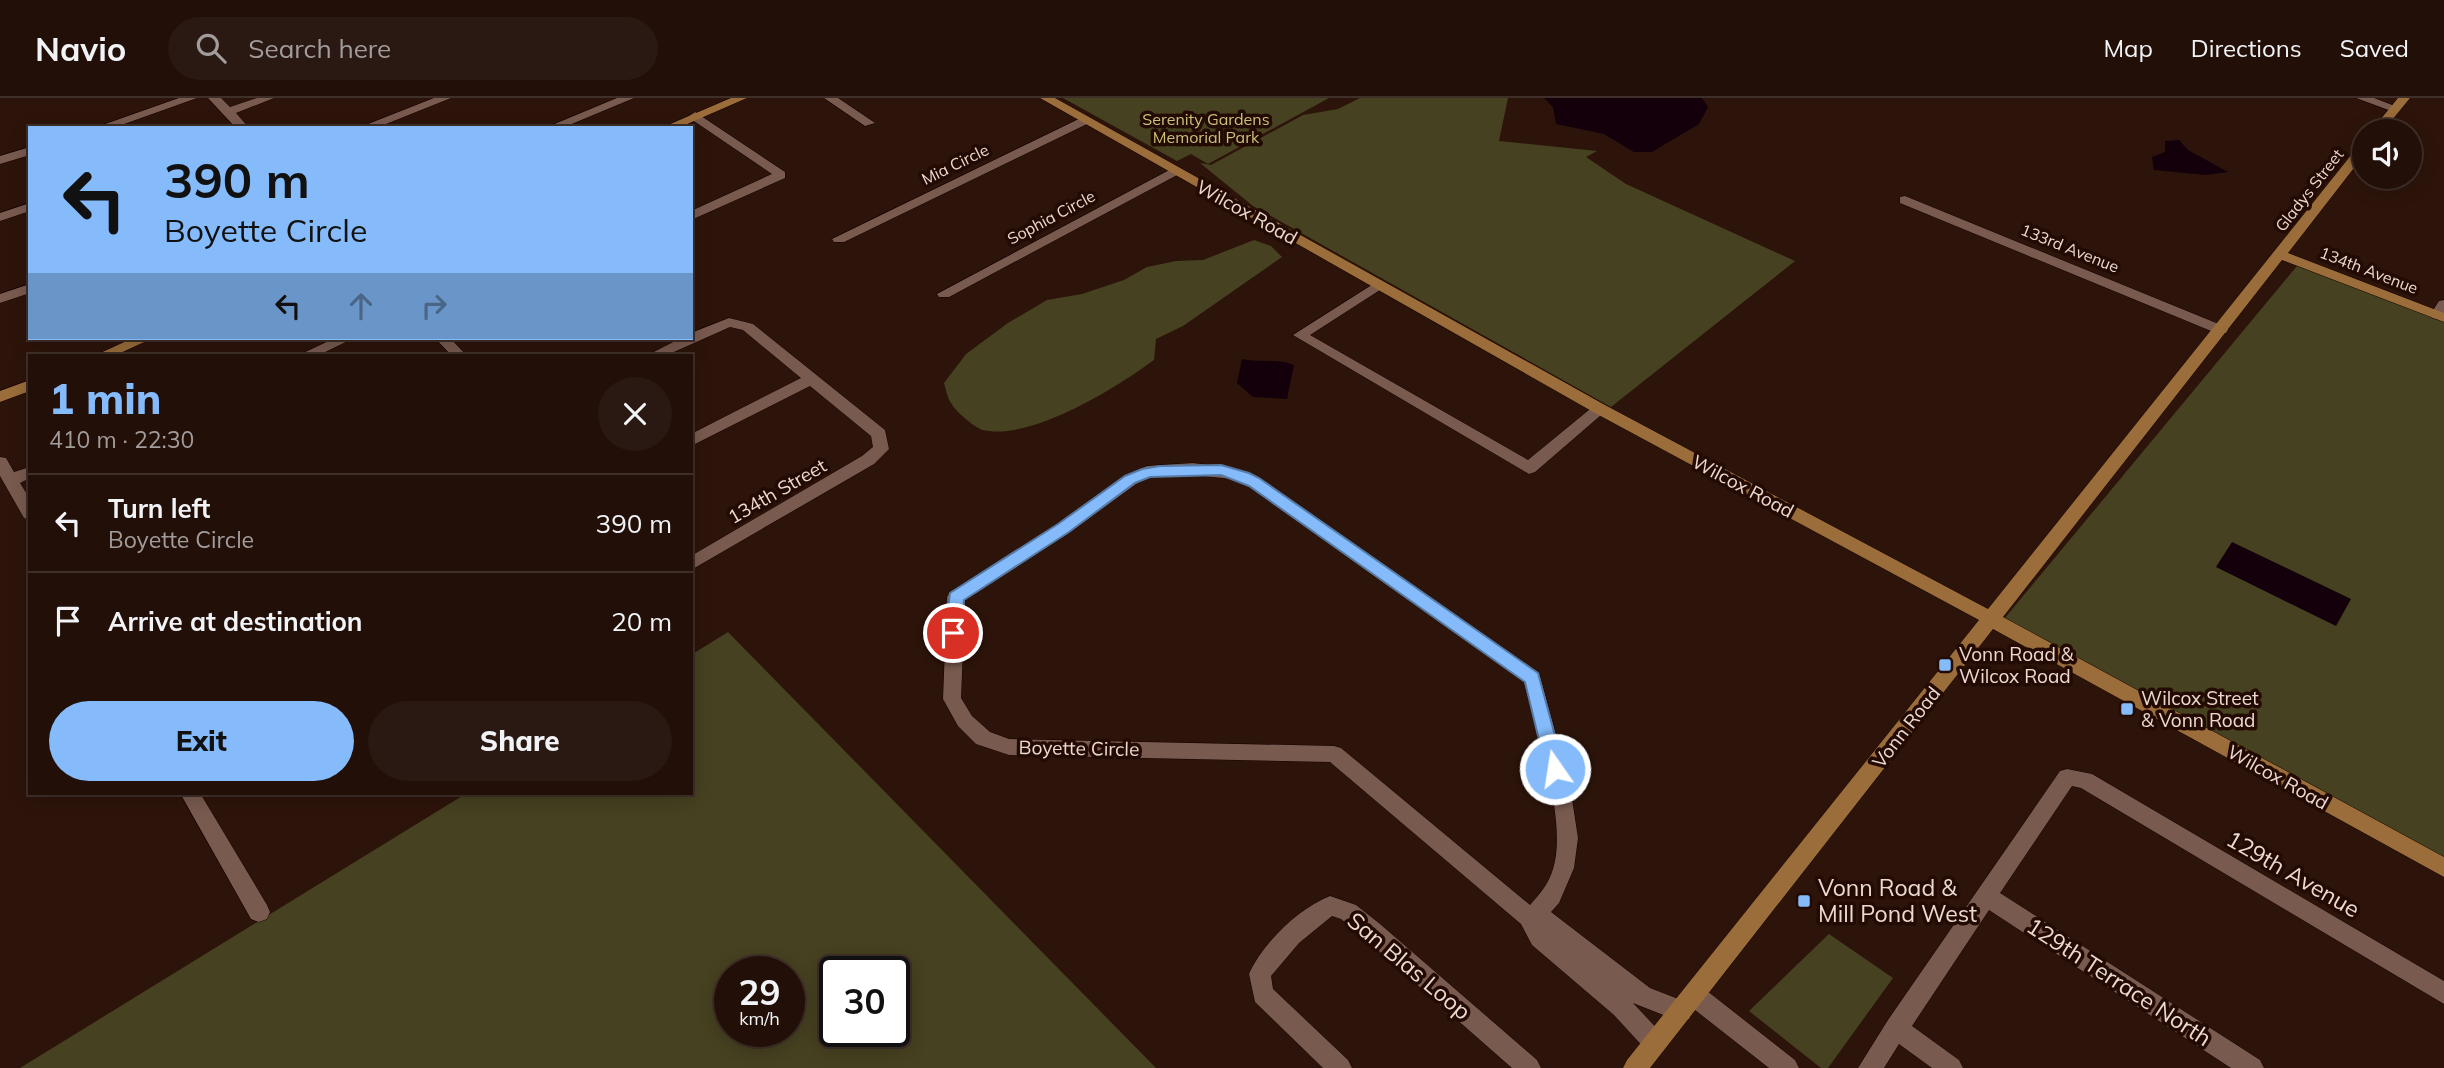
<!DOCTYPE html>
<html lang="en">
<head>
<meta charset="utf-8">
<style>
	:root { --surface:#220f08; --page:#2a1812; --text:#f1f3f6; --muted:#a29c9c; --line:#3f2f29; --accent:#85bbfb }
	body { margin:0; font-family:Mulish,sans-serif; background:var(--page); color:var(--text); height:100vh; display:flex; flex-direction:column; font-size:26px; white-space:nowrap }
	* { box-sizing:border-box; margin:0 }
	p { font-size:23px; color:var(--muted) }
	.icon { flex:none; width:38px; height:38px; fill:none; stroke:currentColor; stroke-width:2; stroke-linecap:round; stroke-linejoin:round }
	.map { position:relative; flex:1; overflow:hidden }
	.sheet { position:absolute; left:28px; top:256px; width:665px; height:441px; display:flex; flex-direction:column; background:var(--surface); border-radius:0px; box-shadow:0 4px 18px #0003,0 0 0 2px var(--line) }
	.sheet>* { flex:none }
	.top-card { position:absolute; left:28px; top:28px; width:665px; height:214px; border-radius:0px; box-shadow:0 4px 18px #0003,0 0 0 2px var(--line); background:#85bbfb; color:#111; overflow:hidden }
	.fabs { position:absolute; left:2352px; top:21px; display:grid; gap:14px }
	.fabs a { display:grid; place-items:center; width:70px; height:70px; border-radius:50%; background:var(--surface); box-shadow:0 4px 18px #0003,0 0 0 2px var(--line); font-size:35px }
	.speed { position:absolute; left:714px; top:858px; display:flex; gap:14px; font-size:35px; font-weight:700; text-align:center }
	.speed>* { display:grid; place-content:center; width:91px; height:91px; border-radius:50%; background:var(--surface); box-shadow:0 4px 18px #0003,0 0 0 2px var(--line); line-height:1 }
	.speed small { font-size:18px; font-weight:400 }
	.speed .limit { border:4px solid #111; border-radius:10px; background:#fff; color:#111 }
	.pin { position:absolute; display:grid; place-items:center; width:60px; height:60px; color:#fff; margin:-30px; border:4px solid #fff; border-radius:50%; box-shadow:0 2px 7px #0007 }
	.me { position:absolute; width:77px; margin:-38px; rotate:347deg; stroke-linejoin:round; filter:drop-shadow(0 0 5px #0008) }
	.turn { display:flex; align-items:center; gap:24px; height:147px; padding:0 21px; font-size:32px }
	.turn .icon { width:91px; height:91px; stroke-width:2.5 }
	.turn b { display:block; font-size:49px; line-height:60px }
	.lanes { display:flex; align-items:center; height:66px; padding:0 21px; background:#0003; justify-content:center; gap:35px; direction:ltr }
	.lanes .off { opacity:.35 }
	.round { display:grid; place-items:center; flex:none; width:74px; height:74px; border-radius:37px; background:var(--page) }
	.overview { display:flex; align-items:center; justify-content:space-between; height:119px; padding:0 21px }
	h1 { font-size:42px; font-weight:800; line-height:52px; color:var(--accent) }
	.button { display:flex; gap:14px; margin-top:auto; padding:14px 21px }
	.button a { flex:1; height:80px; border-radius:42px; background:var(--accent); color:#111; font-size:28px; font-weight:800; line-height:80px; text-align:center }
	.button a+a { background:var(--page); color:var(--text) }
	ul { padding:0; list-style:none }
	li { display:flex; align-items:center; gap:21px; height:98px; padding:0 21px; border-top:2px solid var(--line) }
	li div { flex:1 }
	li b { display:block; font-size:26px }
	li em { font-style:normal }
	header { display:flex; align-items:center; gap:42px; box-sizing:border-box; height:98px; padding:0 35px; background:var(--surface); border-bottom:2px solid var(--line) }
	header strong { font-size:33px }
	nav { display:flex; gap:38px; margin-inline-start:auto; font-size:24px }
	.search { width:490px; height:63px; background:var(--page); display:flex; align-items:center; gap:18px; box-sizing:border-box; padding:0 24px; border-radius:38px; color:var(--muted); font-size:26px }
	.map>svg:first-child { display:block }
	.green { fill:#464120; fill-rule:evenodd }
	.water { fill:#13000b }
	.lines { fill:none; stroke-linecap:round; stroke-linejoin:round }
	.street-casing { stroke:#140100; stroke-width:1 }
	.secondary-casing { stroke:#140100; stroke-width:1 }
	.street { fill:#795a4f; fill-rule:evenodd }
	.secondary { fill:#9a6d3a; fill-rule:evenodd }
	.route { fill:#85bbfb; stroke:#567aa3; stroke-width:2 }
	.poi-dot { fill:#85bbfb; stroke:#230b03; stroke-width:2.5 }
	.labels { text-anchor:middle; stroke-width:7; stroke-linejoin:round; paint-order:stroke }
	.far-park-label { font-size:16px; fill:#cac07a; stroke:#230b03 }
	.far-street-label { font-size:16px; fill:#ebd9d2; stroke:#230b03 }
	.street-label { font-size:19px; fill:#ebd9d2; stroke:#230b03 }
	.poi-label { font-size:19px; fill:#ebd9d2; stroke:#230b03; text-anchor:start }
	.near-street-label { font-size:23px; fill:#ebd9d2; stroke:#230b03 }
	.near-poi-label { font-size:23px; fill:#ebd9d2; stroke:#230b03; text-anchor:start }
</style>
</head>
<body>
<header>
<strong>Navio</strong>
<div class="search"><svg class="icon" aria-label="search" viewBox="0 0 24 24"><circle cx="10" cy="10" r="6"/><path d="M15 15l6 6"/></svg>Search here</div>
<nav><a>Map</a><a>Directions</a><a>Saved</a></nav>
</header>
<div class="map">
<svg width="2444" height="970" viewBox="0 0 2444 970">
	<rect width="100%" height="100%" fill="#2d140a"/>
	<path class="green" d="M1063,0h266l-121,66 -17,-10 -14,7z
		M1360,0h148l-9,43 98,10 -11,6 40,27 169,77 -184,146 -358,-201 -53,-43 11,2 92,-50 35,-6z
		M1254,142l17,6 11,11 -99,69 -27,13 -2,21c-38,28 -123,81 -171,70 -8,-2 -28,-19 -32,-27 -4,-6 -5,-14 -7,-20l22,-29 42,-31 39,-23 35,-6 42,-14 23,-13 29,-6 27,-1z
		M2297,168l147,55v539l-440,-241z
		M728,534l428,436h-1136l447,-275h224v-138zM730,873h59v60h-59zM835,873h59v60h-59z
		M1829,836l64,44 -65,90h-7l-72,-57z"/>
	<path class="water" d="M1544,0h158l6,9 -9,17 -47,28h-18l-30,-18 -48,-10 -3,-17z
		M2179,42l9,10 40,22 -22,3 -52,-5 -2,-13 13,-5v-11z
		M1242,261c18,4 36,-1 52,6l-7,34 -34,-2 -16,-14z
		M2232,444l119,57 -15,27 -120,-59z"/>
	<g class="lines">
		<g class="street-casing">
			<path id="street" d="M179,0h18l-84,30h-19z
				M208,0h13l9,9 27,-9h17l-38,15 13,15h-13z
				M434,0h17l-75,30h-18z
				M617,0h17l-72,30h-17z
				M824,0h14l37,25 -10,3z
				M2356,0h18l26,10 -6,4z
				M695,14l90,60v6l-94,42v-9l81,-37 -81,-55 -2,-3z
				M1085,18l6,4 -2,3 -245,119h-10l-2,-3z
				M30,49v8l-30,9v-8z
				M1175,69l4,1v6l-230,123h-10l-2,-3z
				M1905,98l321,131 2,3 -2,3h-10l-316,-130v-6z
				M30,105v8l-30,10v-8z
				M1378,183l5,1v6l-73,47 218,125 67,-55h10l3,4 -73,63 -6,2 -236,-139z
				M30,186v9l-30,10v-9z
				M2444,202v15l-7,4 -5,-1 -2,-3 9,-14z
				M729,220l24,6 132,106 4,19 -15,15 -183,106v-14l171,-100 11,-9 -2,-11 -61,-50 -119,60v-12l110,-56 -58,-48 -13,-3 -63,28h-19l33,-17h10v-5z
				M335,240h19l-35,17h-20z
				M435,240h15l16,17h-15z
				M0,359l6,1 8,14 16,-5v11l-10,5 10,16v21l-6,-2 -24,-42z
				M1193,365l39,5 28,10 279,195 31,113 8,52 -4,30 -15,35 -8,9 99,76 36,14 -3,-7 3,-8 8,-3 8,3 93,73 4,8h-30l-79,-62 2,5 -3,8 -8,3 -48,-19 30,32 3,8 -3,8 -8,3 -8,-3 -33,-36 -82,-70 -11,-21 -191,-162 -321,-7 -33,-11 -18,-18 -15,-27 4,-102 3,-5 108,-68 66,-48 23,-10zM1193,377l39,4 16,7 276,196c12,48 44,140 29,187 -4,14 -13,25 -23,36l-189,-157 -7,-2 -325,-7 -19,-7 -18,-16 -11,-18 4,-98 105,-68 66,-48 14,-7z
				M2067,671l25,5 352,207v23l-363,-216 -9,-2 -72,107 260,167 4,8h-33l-242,-158 -77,116 47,34 4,8h-31l-33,-24 -15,24h-26l30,-48 172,-249z
				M180,695h20l67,112 3,7 -3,7 -8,3 -8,-3z
				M1330,798l26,9 24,19 157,136 4,8h-29l-148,-130 -23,-19 -9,-3 -33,27 -28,33 2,13 75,71 4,8h-29l-68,-66 -6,-28c13,-30 50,-66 81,-78z"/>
		</g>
		<g class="secondary-casing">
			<path id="secondary" d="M731,0h16l-69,30h-17z
				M1040,0h15l550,307 383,204 372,-465 4,-1v12l-76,98 156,60v9l-162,-62 -279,357 441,240v20l-451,-248 -343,439h-27l4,-8 352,-440 -384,-207z
				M2398,0h12l-27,33h-12z
				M133,240h20l-37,17h-20z
				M30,282v11l-30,11v-11z"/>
		</g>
		<use href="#street" class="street"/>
		<use href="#secondary" class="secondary"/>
	</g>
	<path class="route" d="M1221,367l28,8 10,5 279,195 26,96 -2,6 -7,2 -6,-2 -3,-6 -21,-87 -276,-196 -28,-11 -71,2 -15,6 -66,49 -105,68 -3,33 -8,6 -6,-1 -2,-5 5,-40 108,-69 67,-48 17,-7 18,-3z"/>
	<g class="poi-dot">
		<rect x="1938" y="560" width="14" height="14" rx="3.5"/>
		<rect x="2120" y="604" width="14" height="14" rx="3.5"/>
		<rect x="1797" y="796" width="14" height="14" rx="3.5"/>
	</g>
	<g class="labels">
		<g class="far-park-label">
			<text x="1206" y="27">Serenity Gardens<tspan x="1206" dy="18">Memorial Park</tspan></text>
		</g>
		<g class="far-street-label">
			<text transform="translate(955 66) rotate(-26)" y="6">Mia Circle</text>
			<text transform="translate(2309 92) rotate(-52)" y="6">Gladys Street</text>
			<text transform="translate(1051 119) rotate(-28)" y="6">Sophia Circle</text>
			<text transform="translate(2070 150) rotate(22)" y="6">133rd Avenue</text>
			<text transform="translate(2369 172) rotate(21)" y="6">134th Avenue</text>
		</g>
		<g class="street-label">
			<text transform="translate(1247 114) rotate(29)" y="7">Wilcox Road</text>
			<text transform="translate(1743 388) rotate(28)" y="7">Wilcox Road</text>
			<text transform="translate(777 393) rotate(-30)" y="7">134th Street</text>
			<text transform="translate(1906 629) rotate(-52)" y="7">Vonn Road</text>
			<text transform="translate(1079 650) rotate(1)" y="7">Boyette Circle</text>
			<text transform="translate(2278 679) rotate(29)" y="7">Wilcox Road</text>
		</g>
		<g class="poi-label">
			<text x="1959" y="563">Vonn Road &amp;<tspan x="1959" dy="22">Wilcox Road</tspan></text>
			<text x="2141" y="607">Wilcox Street<tspan x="2141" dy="22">&amp; Vonn Road</tspan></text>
		</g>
		<g class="near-street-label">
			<text transform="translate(2293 776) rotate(30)" y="8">129th Avenue</text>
			<text transform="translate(1409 868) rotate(40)" y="8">San Blas Loop</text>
			<text transform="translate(2119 884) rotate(33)" y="8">129th Terrace North</text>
		</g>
		<g class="near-poi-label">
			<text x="1818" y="798">Vonn Road &amp;<tspan x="1818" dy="26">Mill Pond West</tspan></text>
		</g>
	</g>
</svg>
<div class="fabs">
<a><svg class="icon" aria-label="sound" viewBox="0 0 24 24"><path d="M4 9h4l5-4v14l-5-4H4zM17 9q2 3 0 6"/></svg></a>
</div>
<div class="speed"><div>29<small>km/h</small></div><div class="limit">30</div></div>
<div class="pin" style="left:953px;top:535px;background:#d93025"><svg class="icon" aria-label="arrive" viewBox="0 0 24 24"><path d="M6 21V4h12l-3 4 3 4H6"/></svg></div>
<svg class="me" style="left:1555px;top:671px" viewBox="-20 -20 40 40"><circle r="17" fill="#85bbfb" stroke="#fff" stroke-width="3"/><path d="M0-11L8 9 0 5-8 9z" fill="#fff"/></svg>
<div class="top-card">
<div class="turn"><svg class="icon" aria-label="left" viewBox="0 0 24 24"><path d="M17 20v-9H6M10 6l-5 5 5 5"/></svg><div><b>390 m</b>Boyette Circle</div></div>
<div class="lanes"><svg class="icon" aria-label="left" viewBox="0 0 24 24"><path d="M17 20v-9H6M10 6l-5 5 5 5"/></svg><svg class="icon off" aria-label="ahead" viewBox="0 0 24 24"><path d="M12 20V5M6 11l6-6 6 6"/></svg><svg class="icon off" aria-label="right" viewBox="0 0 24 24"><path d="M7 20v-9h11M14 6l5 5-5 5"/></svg></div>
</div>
<section class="sheet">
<div class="overview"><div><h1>1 min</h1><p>410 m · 22:30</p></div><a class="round"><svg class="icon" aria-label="close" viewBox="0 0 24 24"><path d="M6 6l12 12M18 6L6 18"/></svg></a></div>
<ul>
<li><svg class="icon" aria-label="left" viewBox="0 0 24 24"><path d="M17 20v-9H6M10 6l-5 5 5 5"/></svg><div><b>Turn left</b><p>Boyette Circle</p></div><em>390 m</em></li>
<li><svg class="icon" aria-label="arrive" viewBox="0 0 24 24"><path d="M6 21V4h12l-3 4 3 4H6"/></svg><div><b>Arrive at destination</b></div><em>20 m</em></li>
</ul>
<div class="button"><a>Exit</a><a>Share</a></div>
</section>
</div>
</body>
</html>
